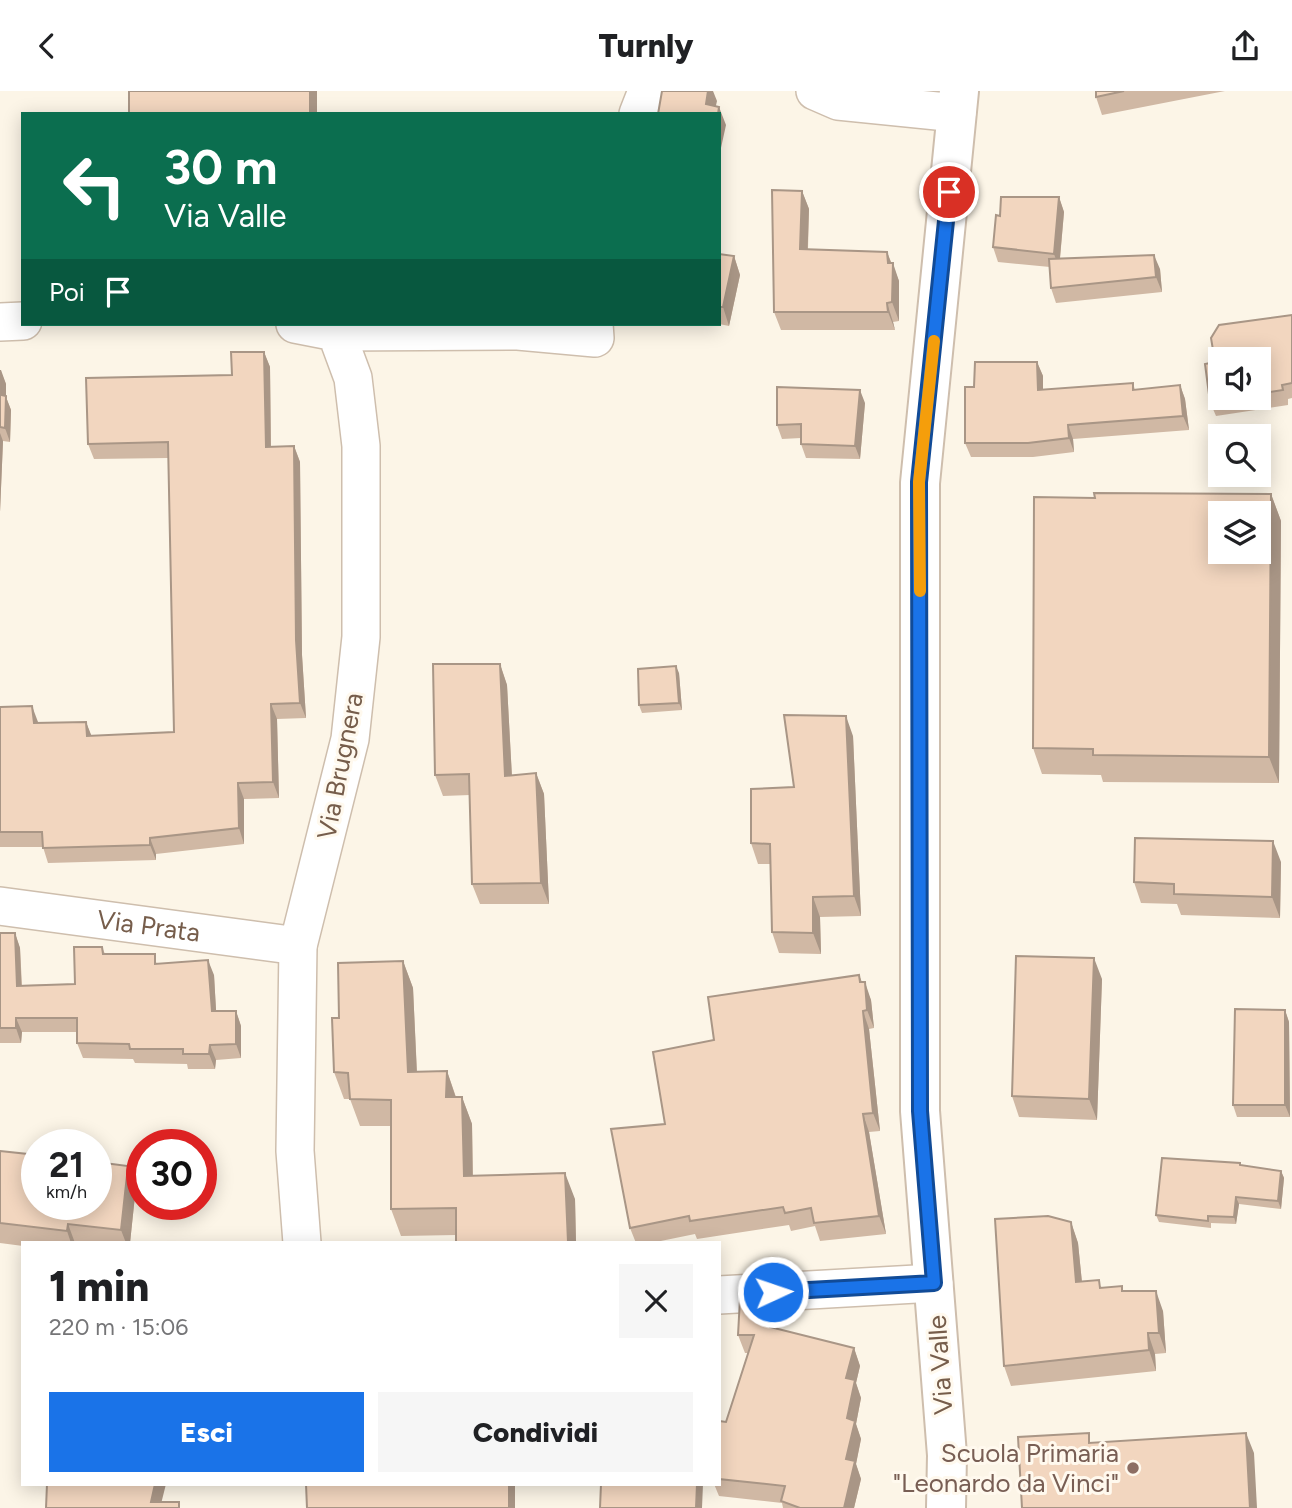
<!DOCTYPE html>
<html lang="it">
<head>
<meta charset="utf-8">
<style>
	:root { --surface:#fff; --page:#f6f6f6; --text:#202124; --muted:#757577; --accent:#1a73e8 }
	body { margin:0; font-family:Figtree,sans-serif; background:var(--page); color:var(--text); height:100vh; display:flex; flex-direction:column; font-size:26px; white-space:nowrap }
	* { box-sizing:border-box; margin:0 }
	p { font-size:23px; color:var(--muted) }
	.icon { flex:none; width:38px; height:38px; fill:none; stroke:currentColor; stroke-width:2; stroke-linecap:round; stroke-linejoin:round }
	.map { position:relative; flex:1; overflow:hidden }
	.panel { position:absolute; left:21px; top:1150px; width:700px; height:245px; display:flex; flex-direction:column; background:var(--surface); border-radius:0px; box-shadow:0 4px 18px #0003 }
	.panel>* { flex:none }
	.hud { position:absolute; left:21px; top:21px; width:700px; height:214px; border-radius:0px; box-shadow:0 4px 18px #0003; background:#0b6e4f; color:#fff; overflow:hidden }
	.buttons { position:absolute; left:1208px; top:256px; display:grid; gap:14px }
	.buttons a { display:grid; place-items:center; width:63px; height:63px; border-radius:0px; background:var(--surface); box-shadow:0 4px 18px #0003; font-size:35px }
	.speed { position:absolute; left:21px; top:1038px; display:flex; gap:14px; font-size:35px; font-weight:700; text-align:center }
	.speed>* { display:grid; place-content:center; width:91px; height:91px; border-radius:50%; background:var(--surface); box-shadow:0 4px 18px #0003; line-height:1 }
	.speed small { font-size:18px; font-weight:400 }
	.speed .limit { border:10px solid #d22; background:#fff; color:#111 }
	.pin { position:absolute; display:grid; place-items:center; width:60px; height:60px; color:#fff; margin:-30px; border:4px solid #fff; border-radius:50%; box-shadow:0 2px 7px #0007 }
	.me { position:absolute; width:77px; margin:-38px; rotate:87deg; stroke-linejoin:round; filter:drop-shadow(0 0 5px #0008) }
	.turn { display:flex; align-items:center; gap:24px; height:147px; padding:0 28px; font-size:32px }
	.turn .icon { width:91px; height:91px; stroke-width:2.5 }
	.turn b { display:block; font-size:49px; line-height:60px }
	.then { display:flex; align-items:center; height:66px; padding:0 28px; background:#0003; gap:14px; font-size:26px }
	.round { display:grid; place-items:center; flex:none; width:74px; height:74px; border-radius:0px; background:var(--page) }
	.summary { display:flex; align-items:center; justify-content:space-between; height:119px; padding:0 28px }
	h1 { font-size:42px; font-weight:800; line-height:52px }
	.button { display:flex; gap:14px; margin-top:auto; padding:14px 28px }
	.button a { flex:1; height:80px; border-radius:0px; background:var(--accent); color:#fff; font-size:28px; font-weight:800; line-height:80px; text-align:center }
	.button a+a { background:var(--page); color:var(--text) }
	header { display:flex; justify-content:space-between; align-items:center; height:91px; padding:0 28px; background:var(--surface); font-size:32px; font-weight:800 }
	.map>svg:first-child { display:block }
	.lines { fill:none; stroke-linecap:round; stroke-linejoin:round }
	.minor-casing { stroke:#cebead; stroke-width:40 }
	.tertiary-casing { stroke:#cebead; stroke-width:42 }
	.minor { stroke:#fff; stroke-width:37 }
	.tertiary { stroke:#fff; stroke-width:38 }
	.wall { fill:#d0b8a4; fill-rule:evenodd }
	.shaded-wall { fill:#a99686 }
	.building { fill:#f2d6bf; stroke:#a99686; stroke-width:2; fill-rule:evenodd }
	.route-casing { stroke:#114b97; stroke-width:18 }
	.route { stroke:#1a73e8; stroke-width:12 }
	.slow { stroke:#f59e0b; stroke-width:12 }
	.education-dot { fill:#8d6e63; stroke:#fff9ee; stroke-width:2.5 }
	.labels { text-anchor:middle; stroke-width:6; stroke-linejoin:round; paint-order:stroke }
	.street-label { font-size:26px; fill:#765d4b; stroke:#fff9ee }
	.education-label { font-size:26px; fill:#785e54; stroke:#fff9ee; text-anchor:end }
</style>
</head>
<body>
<header><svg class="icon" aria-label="back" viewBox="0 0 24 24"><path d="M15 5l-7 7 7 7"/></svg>Turnly<svg class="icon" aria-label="share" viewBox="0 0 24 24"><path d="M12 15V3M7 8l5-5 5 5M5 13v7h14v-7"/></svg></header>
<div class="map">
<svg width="1292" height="1417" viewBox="0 0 1292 1417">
	<rect width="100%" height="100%" fill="#fcf5e7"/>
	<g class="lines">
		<g class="minor-casing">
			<g id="minor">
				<path d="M815,0l23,10 119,12"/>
				<path d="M638,23l9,-23"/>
				<path d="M0,231l23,-1"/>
				<path d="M295,233l41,8 17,46 8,68v191l-11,102 -52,207 -3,205 7,92"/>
				<path d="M336,241l182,-1 77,7 -1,-14"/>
				<path id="s1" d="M0,815l298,40"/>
				<path d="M719,1204l215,-12"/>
			</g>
		</g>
		<g class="tertiary-casing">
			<path id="tertiary" d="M946,1417l1,-53 -27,-344v-628l39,-392"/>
		</g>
		<use href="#minor" class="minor"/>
		<use href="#tertiary" class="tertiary"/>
	</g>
	<path class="wall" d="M1096,0h129l-123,24 -6,-18z
		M802,100l7,18 -1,40 79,3 12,29v40l-6,1 2,8h-114l-7,-18z
		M1059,106l5,15 -4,47 100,10 2,23 -106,11 -5,-15 -1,-21 -52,-5 -5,-15 7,-31z
		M719,163l15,2 6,19 -11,51 -10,-2z
		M1292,225v82l-4,1v6l-72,11 -6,-14 5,-40zM1258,268v38h-38z
		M264,261l6,15 1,80 23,-1 6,16 2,193 4,63 -29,1 2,79 -35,1v45l-88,10v6l-108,3 -5,-16h-43v-140l38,15h48l5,14 83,-4 -6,-274 -74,1 -6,-15 144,-69z
		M1037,271l6,14v14l90,-7 2,7 45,-5 5,14 4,31 -116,9 1,13 -41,5h-62l-6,-14 9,-56z
		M0,279l6,14v13l5,13 -1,32 -7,-1 -3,71z
		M865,312l-5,56 -54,-1 -5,-14v-6l-19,1 -5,-14z
		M1271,403l10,27 -2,262 -176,-1 -2,-7 -59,-1 -9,-26z
		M500,573l7,21 5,91 24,-3 8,21 5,110h-69l-8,-20 -2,-89 -27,1 -8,-21z
		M679,582l3,37 -40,3 -3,-8z
		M853,645l8,180 -41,1 1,37 -42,-1 -7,-21 -1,-68h-13l-7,-21 43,-56z
		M1281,771l-1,56 -99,-3 -4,-11 -36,-1 -7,-21z
		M0,842h15l5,15 2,37 53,-1 27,-37 3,7 53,9 56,12 2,36h20l5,15v32l-25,2 -1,9h-27l-1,-5 -52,-1 -2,-4 -50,-1 -6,-15v-11h-55l-1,11h-21z
		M403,870l10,27 4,84 30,-1 9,26h6l10,27 1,52 102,23 1,44h-119l-1,-8 -55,1 -10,-27v-83h-31l-10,-27h-6l-10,-27 5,-54z
		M1102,888l-5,141 -78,-3 -7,-21z
		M862,891l9,18 3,28 -5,1 11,102 -11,1 17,102 -66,7 -5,-15 -24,5 -2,-6 -92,14 -2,-5 -44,9h-15l-6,-15 35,-104 49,-84z
		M1285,919l4,12 1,95h-53l-4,-12z
		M0,1060l136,35 -6,57h-107v3l-23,-3z
		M1241,1075l40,5 3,7 -3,31 -42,-5 -3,20 -25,-1v5l-52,-6 -3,-7z
		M1071,1131l7,21 4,39 20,5 22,4 39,20 3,42 -11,1 1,17 -145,15 -7,-20z
		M771,1204l7,18 -1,16 77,19 6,18 -4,17 5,15 -5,26 5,15 -5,25 5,15 -7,29h-71l-1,-5 -63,-7 -5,-12h5v-63l7,1 22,-69h-3l-7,-18z"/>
	<path class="shaded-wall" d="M310,0h7v23h-7z
		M708,0h5l4,10 -3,13 -8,-10z
		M719,16l7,18 -7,32v-43h-1z
		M802,100l7,18 -2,58 -7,-18z
		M1059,106l5,15 -5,56 -5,-14z
		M887,161l6,16v-5l6,18v40l-7,-19z
		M1154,164l6,14 2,23 -6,-15z
		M734,165l6,19 -11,51 -6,-19z
		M887,212l6,19 2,8 -7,-18z
		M264,261l6,15 1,96 -5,-16z
		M1037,271l6,14v28l-5,-14z
		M1,279l5,14v13l5,13 -1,32 -5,-14 -4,-33z
		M1180,294l5,14 4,31 -6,-14z
		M860,299l5,13 -5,56 -5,-13z
		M1068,334l5,14 1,13 -5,-14z
		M0,342l3,8 -3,71z
		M294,355l6,16 2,193 4,63 -6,-15 -4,-63z
		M1271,403l10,27 -2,262 -10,-26z
		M500,573l7,21 6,112 -8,-21z
		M676,575l3,7 3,37 -3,-7z
		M271,613l6,15 2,79 -6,-16z
		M32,615l6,16 2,16 -6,-15z
		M846,625l7,20 8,180 -7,-20z
		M86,631l6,15 -5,-1z
		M536,682l8,21 5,110 -8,-21z
		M238,692l6,16v45l-5,-16z
		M150,747l6,16v6l-6,-15z
		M1273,750l8,21 -1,56 -8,-21z
		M813,806l7,20 1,37 -8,-21z
		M15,842l5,15 2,52 -5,-14z
		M1094,867l8,21 -5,141 -8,-21z
		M208,869l6,15 3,51 -5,-15z
		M403,870l10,27 5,110 -10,-26z
		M859,884l7,17 -1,-10 6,18 3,28 -7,-18z
		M1285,919l4,12 1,95 -5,-12z
		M236,920l5,15v32l-5,-14z
		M863,920l6,18 11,102 -7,-18z
		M16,927l6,14 -1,11 -5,-15z
		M210,954l6,15 -1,9 -6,-15z
		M447,980l9,27 -10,-1z
		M462,1006l10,27 1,78 -9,-26z
		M863,1023l6,18 17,102 -7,-18z
		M128,1075l8,20 -6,57h-4l-5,-13z
		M1281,1080l3,7 -3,31 -3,-8z
		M565,1082l10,26 1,44h-8z
		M1236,1106l3,7 -3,20 -2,-7z
		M1071,1131l7,21 6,60 -8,-21z
		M68,1133l7,19h-4l-4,-12z
		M1156,1200l7,20 3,42 -7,-20z
		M771,1204l7,18 -2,32 -6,-18z
		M1148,1242l7,21 1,17 -7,-21z
		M854,1257l6,18 -4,17 5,15 -5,26 5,15 -5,25 5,15 -7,29h-10l2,-49v-81z
		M1246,1342l8,20 3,55h-7z
		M155,1393h11l-6,24 -9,-6z
		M509,1393h6v24h-6z
		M697,1393h6l-1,24h-6z"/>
	<path class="building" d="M129,0h181v23h-181z
		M662,0h46l-2,13 13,3 -1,7h-60z
		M1096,0h28l-28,6z
		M772,99l30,1 -2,58 87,3 1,11h5l-1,39 -5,1 1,9h-114z
		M1001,106h58l-5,57 -61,-7 3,-32 4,1z
		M719,163l15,2 -11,51h-4z
		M1154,164l2,22 -105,11 -2,-29z
		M1292,224v68l-10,2 1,5 -25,4v-35h-38v38h20l-30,5 -5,-38 10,-2 -4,-24 8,-13z
		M231,261h33l2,95 28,-1 2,194 4,63 -29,1 2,78 -35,1 1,45 -89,10v7l-107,3 -1,-16h-42v-125l32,-1 2,17 52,-1 1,14 87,-4 -6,-290 -80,2 -2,-66 146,-3z
		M975,271h62l1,28 95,-7v7l47,-5 3,31 -115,9 1,13 -41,5h-63v-56h9z
		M0,279l1,25 5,1 -1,32 -5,-1z
		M777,296l83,3 -5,56 -54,-2v-20l-24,1z
		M1094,402l177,1 -2,263 -176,-2v-6l-60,-1 1,-251 61,1zM1220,422h38v38h-38z
		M433,573h67l5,112 31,-3 5,110 -69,1 -3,-110 -34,1z
		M676,575l3,37 -40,2 -1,-36z
		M784,624l62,1 8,180 -41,1v36l-41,-1 -2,-88 -19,-1v-54l43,-2z
		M1135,747l138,3 -1,56 -98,-3v-10l-40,-2z
		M0,842h15l2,53 58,-2 -1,-37h28l1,7h52v10l53,-4 4,51h24v33l-26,1 -1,9h-26v-5h-53l-1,-5 -52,-1v-25h-61v10h-16z
		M1016,865l78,2 -5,141 -77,-3z
		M403,870l5,111 39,-1 -1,26h16l2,79 101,-3 3,69h-112v-34l-65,1v-109l-41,-1 -2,-26 -14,-1 -2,-54h7l-1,-55z
		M859,884l1,7h5l2,28 -4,1 10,102 -10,1 16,102 -65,7 -3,-15 -26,5 -2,-6 -93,14 -1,-5 -59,12 -19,-99 54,-5 -12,-72 61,-12 -6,-43z
		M1235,918l50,1v95h-52z
		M0,1060l37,4v49h59v-42l32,4 -7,64 -53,-6 -1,7 -67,-8z
		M1162,1067l78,5v2l41,6 -3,30 -42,-4 -2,20 -26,-1v5l-52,-6z
		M1048,1125l23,6 5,60 23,-2 1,8 22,-2v5h34l3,42h-11l1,17 -145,16 -9,-147z
		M771,1204l-1,32 84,21 -8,30 9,2 -8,38 8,3 -9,38 9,2 -11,47h-44l-19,-7 4,-15 -66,-7v-58l7,1 28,-87h-16l2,-36z
		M1089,1342v10l157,-10 4,75h-228l-4,-71z
		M47,1393h108l-4,18h28v6h-133z
		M306,1393h203v24h-202z
		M601,1393h96l-1,24h-96z"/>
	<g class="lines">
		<g class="route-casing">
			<path id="route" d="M773,1201l161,-9 -14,-172 -1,-629 30,-290"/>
		</g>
		<use href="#route" class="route"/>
		<path class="slow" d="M920,500l-1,-109 15,-141"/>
	</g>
	<circle class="education-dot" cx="1133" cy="1377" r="7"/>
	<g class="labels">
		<g class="street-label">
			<text transform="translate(340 675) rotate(-79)" y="9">Via Brugnera</text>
			<text dy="9" stroke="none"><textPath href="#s1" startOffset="150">Via Prata</textPath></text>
			<text transform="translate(940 1274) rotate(-94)" y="9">Via Valle</text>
		</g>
		<g class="education-label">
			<text x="1119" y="1371">Scuola Primaria<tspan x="1119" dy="30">"Leonardo da Vinci"</tspan></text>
		</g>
	</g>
</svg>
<div class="buttons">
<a><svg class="icon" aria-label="sound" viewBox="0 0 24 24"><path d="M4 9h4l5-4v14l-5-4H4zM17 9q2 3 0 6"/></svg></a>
<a><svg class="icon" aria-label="search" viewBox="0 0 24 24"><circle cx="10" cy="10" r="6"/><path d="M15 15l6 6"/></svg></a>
<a><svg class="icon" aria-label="layers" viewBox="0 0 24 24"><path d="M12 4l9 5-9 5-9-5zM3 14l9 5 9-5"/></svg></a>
</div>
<div class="speed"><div>21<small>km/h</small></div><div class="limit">30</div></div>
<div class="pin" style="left:949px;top:101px;background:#d93025"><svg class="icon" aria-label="arrive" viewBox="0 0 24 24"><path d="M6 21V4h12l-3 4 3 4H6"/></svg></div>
<svg class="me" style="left:773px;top:1201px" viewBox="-20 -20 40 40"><circle r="17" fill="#1a73e8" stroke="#fff" stroke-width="3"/><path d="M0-11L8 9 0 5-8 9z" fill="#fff"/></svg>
<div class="hud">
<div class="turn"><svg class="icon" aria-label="left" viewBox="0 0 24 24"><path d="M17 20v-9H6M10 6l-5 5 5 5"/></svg><div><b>30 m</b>Via Valle</div></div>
<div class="then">Poi<svg class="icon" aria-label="arrive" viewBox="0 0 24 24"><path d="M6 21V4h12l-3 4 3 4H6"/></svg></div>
</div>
<section class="panel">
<div class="summary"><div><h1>1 min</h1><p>220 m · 15:06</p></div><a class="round"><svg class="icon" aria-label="close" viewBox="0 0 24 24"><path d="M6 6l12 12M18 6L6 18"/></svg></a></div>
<div class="button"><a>Esci</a><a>Condividi</a></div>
</section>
</div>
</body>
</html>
